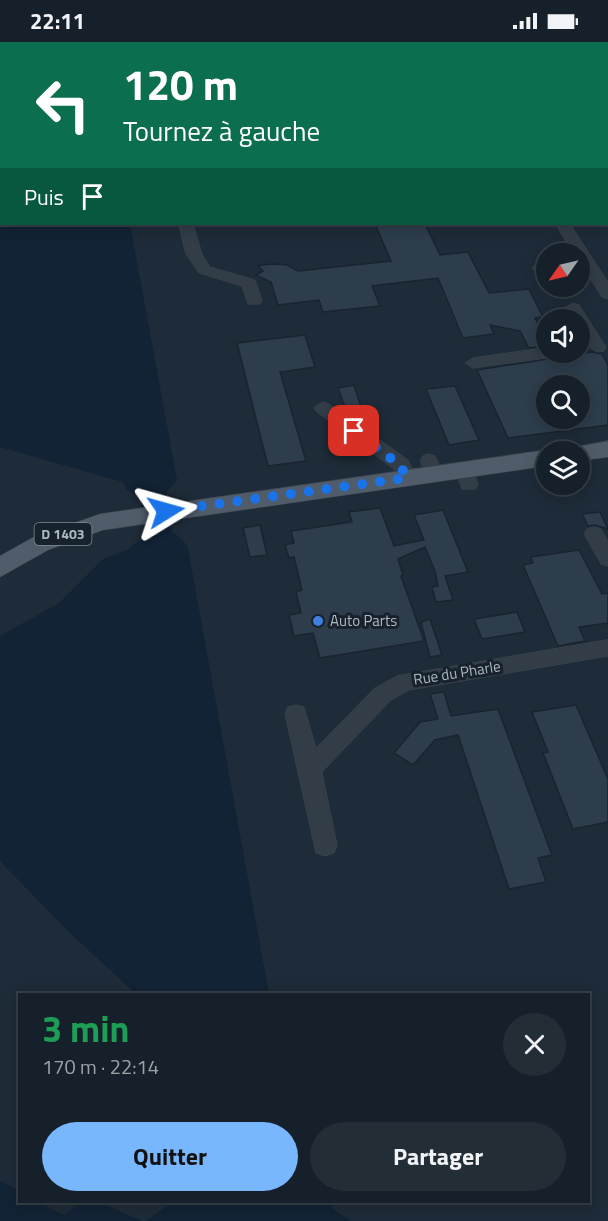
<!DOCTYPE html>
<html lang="fr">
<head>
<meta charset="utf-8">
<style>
	:root { --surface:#16202a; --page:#232d36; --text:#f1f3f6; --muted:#9ea3a8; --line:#353e47; --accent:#78b7fe }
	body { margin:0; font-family:"Titillium Web",sans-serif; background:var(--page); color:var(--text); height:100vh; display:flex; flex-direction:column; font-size:22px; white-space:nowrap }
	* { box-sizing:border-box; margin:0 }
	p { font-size:20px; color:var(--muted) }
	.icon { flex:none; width:33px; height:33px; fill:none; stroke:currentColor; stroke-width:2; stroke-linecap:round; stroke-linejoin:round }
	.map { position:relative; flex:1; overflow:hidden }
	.panel { position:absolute; left:18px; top:951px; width:572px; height:210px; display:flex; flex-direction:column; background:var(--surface); border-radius:0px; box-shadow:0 3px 15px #0003,0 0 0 2px var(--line) }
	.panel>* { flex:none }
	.top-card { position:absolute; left:0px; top:0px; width:609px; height:183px; box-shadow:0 3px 15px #0003,0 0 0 2px var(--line); background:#0b6e4f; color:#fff; overflow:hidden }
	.needle { width:39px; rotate:236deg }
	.controls { position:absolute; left:536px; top:201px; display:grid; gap:12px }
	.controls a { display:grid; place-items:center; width:54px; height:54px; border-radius:50%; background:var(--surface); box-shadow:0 3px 15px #0003,0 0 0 2px var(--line); font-size:30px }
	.pin { position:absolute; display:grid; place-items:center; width:51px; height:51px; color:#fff; margin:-26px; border-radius:12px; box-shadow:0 3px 9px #0006 }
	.me { position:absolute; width:66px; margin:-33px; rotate:82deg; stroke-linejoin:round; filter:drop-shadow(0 0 4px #0008) }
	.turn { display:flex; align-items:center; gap:21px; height:126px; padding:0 24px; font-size:27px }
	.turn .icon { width:78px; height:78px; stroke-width:2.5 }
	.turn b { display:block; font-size:42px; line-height:51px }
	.then { display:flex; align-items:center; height:57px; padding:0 24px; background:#0003; gap:12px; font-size:22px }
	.round { display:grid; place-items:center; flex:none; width:63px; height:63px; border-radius:32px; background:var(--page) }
	.summary { display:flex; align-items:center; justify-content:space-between; height:102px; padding:0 24px }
	h1 { font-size:36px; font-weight:700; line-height:45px; color:#1e9e55 }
	.primary-button { display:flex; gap:12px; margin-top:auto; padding:12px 24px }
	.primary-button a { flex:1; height:69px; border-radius:36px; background:var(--accent); color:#111; font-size:24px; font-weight:700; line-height:69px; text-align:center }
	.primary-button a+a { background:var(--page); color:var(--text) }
	.status { display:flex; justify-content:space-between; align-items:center; height:42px; padding:0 30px; background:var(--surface); direction:ltr }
	.status svg { height:16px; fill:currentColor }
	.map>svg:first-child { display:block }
	.water { fill:#122335 }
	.building { fill:#2d3d4c; stroke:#1a242f; stroke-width:1.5; fill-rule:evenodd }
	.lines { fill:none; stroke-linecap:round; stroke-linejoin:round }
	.minor-casing { stroke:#3c4652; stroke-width:1 }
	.major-casing { stroke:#3c4652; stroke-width:1 }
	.minor { fill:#323d48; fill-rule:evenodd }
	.major { fill:#505c69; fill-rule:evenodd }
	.route { stroke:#1a73e8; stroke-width:10; stroke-dasharray:0 18 }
	.shop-dot { fill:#3f7fe0; stroke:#18222c; stroke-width:2 }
	.labels { text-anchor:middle; stroke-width:6; stroke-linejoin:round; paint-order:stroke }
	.shield { fill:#18222c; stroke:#808b97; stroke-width:1.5 }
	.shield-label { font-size:14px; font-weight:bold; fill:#acb8c5 }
	.poi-label { font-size:15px; fill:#acb8c5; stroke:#18222c; text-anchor:start }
	.street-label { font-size:15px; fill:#acb8c5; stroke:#18222c }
</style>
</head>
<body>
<div class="status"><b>22:11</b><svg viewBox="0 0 49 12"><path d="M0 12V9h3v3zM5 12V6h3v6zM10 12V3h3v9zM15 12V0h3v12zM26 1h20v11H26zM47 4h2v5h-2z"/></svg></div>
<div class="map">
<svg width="608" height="1179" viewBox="0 0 608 1179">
	<rect width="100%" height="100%" fill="#1e2b38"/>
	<path class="water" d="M0,0h95l-93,2v180h128l47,256 -11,13 6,38 15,14 2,9 80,440h-133l-67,-62 -69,-71v-225l59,-33 44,-44 26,-10 17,-15 -5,-36 -15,-9 -3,-7 -123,-35z
		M0,1139l19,10 1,11h18l26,13 18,-13h17l43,19h-142z
		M172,1160h159l2,7 18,12h-205z"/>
	<path class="building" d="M375,182h50l15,31 28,-3 21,41 40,-4 14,28 -8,1 11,20v8l-17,2 -9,-17 -30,-6 4,9 -31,4 -25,-60 -66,8 8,20 -57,6 -4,-12 -41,5 -7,-23 -15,-7 7,-4 -5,-5 12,-2 17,1 11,6 93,-10z
		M305,293l10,32 -35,5 26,89 -38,5 -31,-123z
		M592,310l10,2 6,11v60l-100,13 -31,-68zM546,344h33v32h-33z
		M354,343l9,28 -15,2 -10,-27z
		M455,344l24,54 -30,5 -23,-56z
		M380,466l14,38 30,-6 -10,-25 29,-5 25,62 -23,4 8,24 -17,2 -4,-15 6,-1 -3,-15 -10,-24 -27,12 5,16 -2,1 23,65 -104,17 -7,-25 -19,3 -5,-21 12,-2 -5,-21 6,-2 -8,-33 -5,1 -4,-13 9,-2 -3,-12 61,-9 -3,-10z
		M600,470l8,17 -13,-4 -7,1 -6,-12z
		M260,483l7,30 -17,2 -7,-29z
		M579,508l23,44 6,-1v30l-29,4 6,14 -27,5 -35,-81 10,-2 -2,-6z
		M517,570l8,20 -43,7 -8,-20z
		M430,577l12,36 -12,2 -9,-35z
		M444,650l7,24 47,-7 54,146 -14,3 8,24 -37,7 -51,-154 -23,5 -22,25 -19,-12 26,-31 18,-3 -8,-25z
		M576,663l32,74v43l-35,7 -30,-76 5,-1 -16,-40z"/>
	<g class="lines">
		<g class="minor-casing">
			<path id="minor" d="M442,0h12l1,2h-12z
				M471,0h12l1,2h-12z
				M524,0h11l1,1 -13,1z
				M179,182h14l9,30 8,13 45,13 7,21 -2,3h-12l-6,-18 -43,-13 -13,-19z
				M556,182h14l38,58v17l-6,-2 -23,-36v-7h-5z
				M546,221v10l-11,-2 -3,-3 3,-3z
				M573,261l6,2 27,42 -2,4 -6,1c-13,-3 -19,-21 -19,-32h-7l-7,-12z
				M546,306v4h16l-8,5 -81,11 -8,-5 8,-5z
				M323,360l6,2 79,56 8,18 -2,5h-14l-6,-14 -77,-57 -3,-4z
				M429,412l6,2 9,18 -2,5h-14l-8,-19 3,-4z
				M464,422l7,1 7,19 -2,5h-14l-7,-19 2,-5z
				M594,485l7,2 7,12v25l-7,-2 -17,-30 3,-5z
				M608,598v16l-199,34 -18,10 -69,72 15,73 -3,8 -9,3 -9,-3 -31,-139 3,-7 8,-2 8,2 12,41 59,-60 22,-12z"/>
		</g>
		<g class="major-casing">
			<path id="major" d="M608,399v16l-29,4v-9h-10l2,-4z
				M546,408l4,2h-4v14l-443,64 -55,20 -48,27v-21l32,-18 68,-24z"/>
		</g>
		<use href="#minor" class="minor"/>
		<use href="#major" class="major"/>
	</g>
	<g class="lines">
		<path class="route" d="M166,469l241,-33 -7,-13 -46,-34"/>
	</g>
	<circle class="shop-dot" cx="318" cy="579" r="6"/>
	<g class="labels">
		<rect class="shield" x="34.5" y="481" width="57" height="22" rx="4.5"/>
		<g class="shield-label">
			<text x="63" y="497">D 1403</text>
		</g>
		<g class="poi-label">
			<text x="330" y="584">Auto Parts</text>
		</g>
		<g class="street-label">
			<text transform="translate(457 631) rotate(-9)" y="5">Rue du Pharle</text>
		</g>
	</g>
</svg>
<div class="controls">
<a><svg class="needle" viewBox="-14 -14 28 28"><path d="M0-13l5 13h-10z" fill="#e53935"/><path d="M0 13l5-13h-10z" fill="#9ea3a8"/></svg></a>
<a><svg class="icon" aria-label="sound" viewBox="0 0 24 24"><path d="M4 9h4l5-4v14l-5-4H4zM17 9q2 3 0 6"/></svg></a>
<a><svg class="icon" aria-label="search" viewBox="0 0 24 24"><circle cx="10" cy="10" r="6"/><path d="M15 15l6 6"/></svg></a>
<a><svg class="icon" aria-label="layers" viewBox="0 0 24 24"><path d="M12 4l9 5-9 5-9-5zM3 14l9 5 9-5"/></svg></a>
</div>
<div class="pin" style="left:354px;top:389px;background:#d93025"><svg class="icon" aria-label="arrive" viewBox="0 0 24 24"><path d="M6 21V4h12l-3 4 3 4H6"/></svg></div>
<svg class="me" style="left:166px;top:469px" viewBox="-20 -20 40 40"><path d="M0-17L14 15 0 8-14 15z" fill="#1a73e8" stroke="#fff" stroke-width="4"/></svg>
<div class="top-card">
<div class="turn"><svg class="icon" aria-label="left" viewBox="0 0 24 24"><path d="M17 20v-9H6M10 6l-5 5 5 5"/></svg><div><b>120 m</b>Tournez à gauche</div></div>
<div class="then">Puis<svg class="icon" aria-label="arrive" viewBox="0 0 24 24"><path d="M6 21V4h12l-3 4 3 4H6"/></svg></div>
</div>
<section class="panel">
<div class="summary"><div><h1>3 min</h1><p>170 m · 22:14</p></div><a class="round"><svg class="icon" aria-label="close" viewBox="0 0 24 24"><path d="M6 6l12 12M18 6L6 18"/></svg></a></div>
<div class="primary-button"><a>Quitter</a><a>Partager</a></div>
</section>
</div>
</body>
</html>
